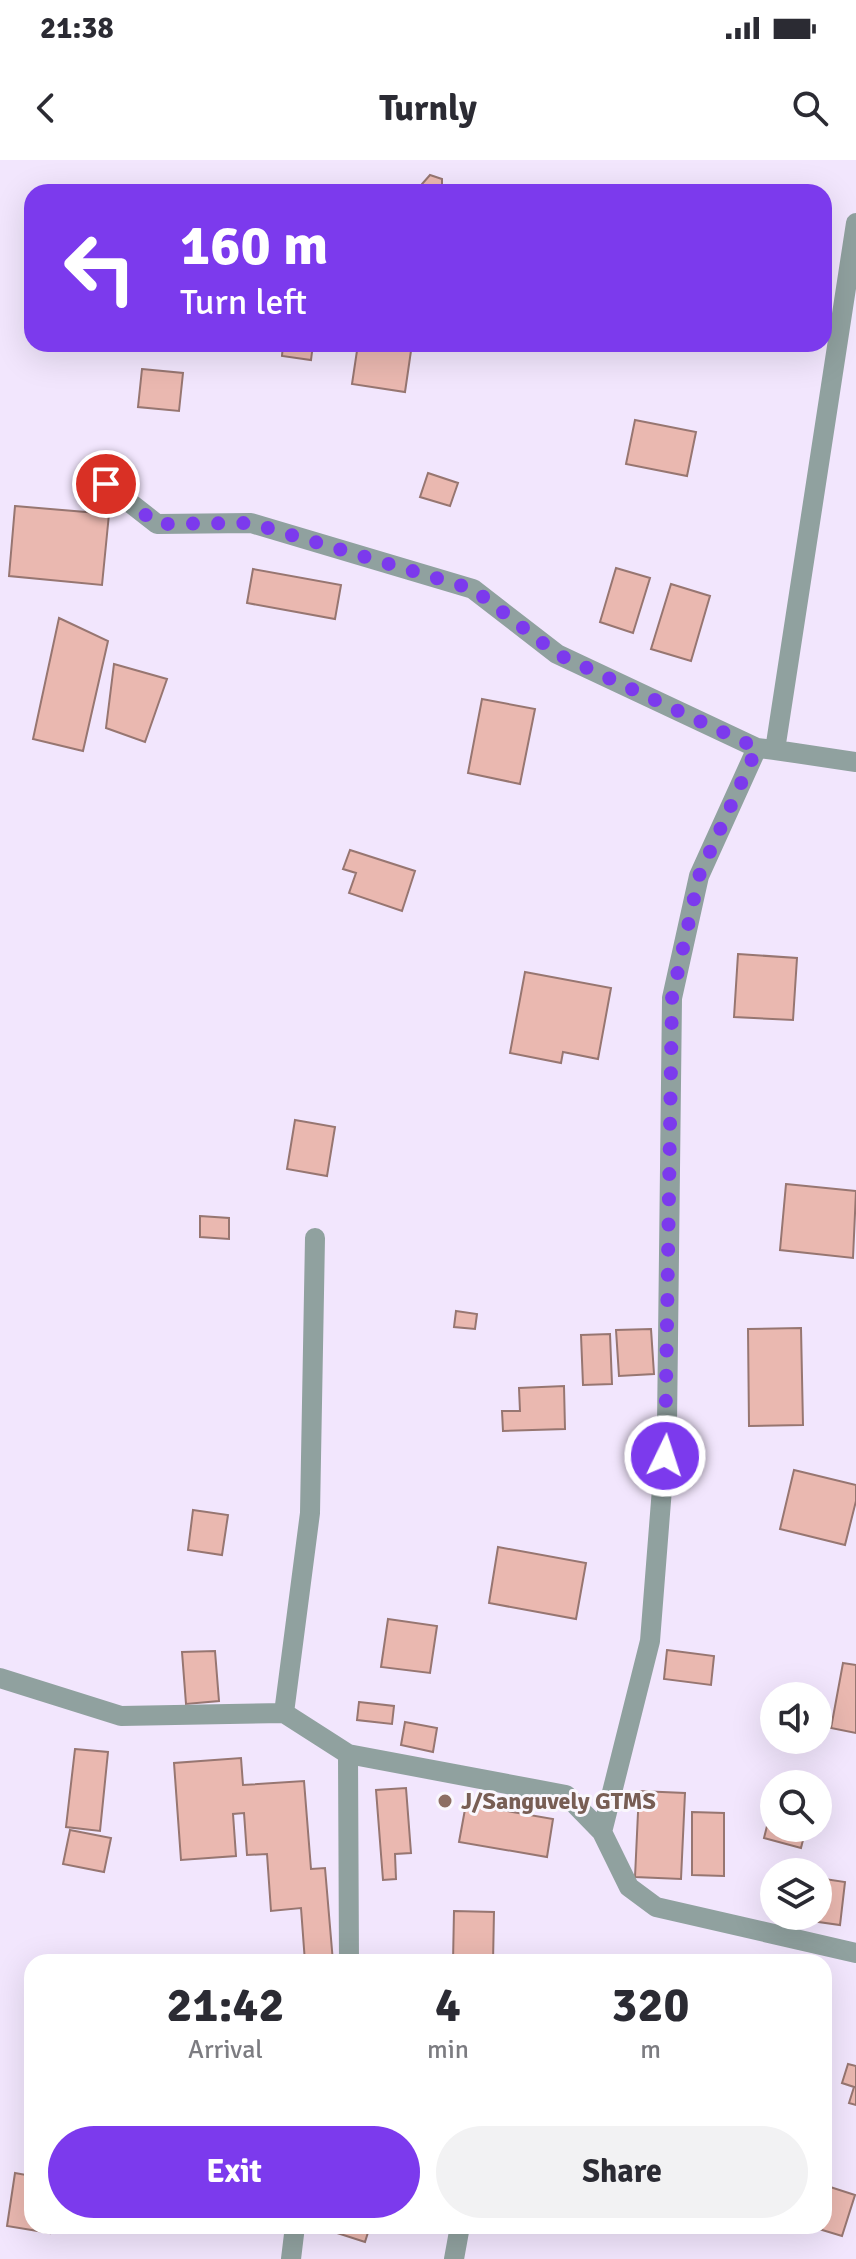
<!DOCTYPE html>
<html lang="en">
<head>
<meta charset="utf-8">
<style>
	:root { --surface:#fff; --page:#f2f2f3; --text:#2b2b33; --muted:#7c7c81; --accent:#7c3aed }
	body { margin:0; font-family:Signika,sans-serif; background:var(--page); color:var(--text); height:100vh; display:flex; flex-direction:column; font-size:30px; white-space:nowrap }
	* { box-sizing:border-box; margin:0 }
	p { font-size:26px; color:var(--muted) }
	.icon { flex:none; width:44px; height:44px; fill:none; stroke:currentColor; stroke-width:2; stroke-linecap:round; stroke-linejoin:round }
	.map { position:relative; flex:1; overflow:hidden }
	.side { position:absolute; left:24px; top:1794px; width:808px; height:280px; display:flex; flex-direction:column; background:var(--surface); border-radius:24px; box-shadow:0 8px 32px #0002 }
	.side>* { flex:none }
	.top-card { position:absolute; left:24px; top:24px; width:808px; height:168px; border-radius:24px; box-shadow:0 8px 32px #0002; background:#7c3aed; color:#fff; overflow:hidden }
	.controls { position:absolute; left:760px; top:1522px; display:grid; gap:16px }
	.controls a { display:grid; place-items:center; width:72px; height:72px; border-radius:50%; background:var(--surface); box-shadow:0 8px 32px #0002; font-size:40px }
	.pin { position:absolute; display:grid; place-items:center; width:68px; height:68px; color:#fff; margin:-34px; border:4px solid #fff; border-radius:50%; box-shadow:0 2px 8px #0007 }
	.me { position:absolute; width:88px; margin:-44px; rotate:4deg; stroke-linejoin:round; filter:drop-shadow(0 0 6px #0008) }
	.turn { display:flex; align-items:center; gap:28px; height:168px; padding:0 24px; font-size:36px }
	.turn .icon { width:104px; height:104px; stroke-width:2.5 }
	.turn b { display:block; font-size:56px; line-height:68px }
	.eta { display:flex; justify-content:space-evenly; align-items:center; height:136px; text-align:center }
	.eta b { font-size:48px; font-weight:800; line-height:56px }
	.action { display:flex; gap:16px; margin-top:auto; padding:16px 24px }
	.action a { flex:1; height:92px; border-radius:48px; background:var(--accent); color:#fff; font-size:32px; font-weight:800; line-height:92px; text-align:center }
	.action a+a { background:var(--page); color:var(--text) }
	.status { display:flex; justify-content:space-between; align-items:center; height:56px; padding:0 40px; background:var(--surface); direction:ltr }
	.status svg { height:22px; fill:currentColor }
	header { display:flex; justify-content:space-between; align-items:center; height:104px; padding:0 24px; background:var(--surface); font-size:36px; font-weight:800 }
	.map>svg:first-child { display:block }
	.building { fill:#eab8b0; stroke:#977671; stroke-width:2 }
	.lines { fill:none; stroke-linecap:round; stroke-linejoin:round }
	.minor { stroke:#90a19f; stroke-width:20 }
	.route { stroke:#7c3aed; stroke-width:14; stroke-dasharray:0 25.2 }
	.education-dot { fill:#8d6e63; stroke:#faf7fd; stroke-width:3 }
	.labels { text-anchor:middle; stroke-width:6; stroke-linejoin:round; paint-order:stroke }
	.education-label { font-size:24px; font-weight:bold; fill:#785e54; stroke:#faf7fd; text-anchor:start }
</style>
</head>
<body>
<div class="status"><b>21:38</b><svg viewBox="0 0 49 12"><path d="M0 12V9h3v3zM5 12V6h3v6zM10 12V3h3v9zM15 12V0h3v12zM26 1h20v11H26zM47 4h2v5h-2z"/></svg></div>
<header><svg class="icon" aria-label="back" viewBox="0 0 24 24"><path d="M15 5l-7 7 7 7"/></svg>Turnly<svg class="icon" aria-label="search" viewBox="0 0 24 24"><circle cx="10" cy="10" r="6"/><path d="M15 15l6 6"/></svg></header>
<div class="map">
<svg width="856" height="2099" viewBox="0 0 856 2099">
	<rect width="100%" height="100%" fill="#f2e6fd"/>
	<path class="building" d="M430,15l12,4v13h-18l-2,-8z
		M283,184h30l-2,16 -29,-4z
		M358,184h54l-7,48 -53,-8z
		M142,209l41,4 -4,38 -41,-4z
		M635,260l61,12 -9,44 -61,-12z
		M428,313l30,10 -8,23 -30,-9z
		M15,346l94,8 -7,71 -93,-9z
		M616,408l34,10 -17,55 -33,-11z
		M253,409l88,16 -6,34 -88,-16z
		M671,424l39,12 -19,65 -40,-12z
		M59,458l49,23 -25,110 -50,-12z
		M114,504l53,15 -22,63 -39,-14z
		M482,539l53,10 -15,75 -52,-11z
		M350,690l65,21 -13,40 -53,-18 7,-20 -13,-4z
		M738,794l59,4 -4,62 -59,-3z
		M525,812l86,16 -13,71 -35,-7 -2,11 -51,-10z
		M295,960l40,7 -8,49 -40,-7z
		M786,1024l70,7 -3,67 -73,-8z
		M200,1056l29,2v21l-29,-2z
		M456,1151l21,3 -2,15 -21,-2z
		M801,1168l2,97 -54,1 -1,-97z
		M651,1169l3,45 -35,2 -3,-46z
		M610,1174l2,50 -29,1 -2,-50z
		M564,1226l1,43 -62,2 -1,-20h18l-1,-23z
		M794,1310l62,15v16l-11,44 -65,-16z
		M193,1350l35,5 -6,40 -34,-5z
		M498,1387l88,16 -10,56 -87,-16z
		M388,1459l49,7 -7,47 -49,-6z
		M667,1490l47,6 -3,29 -47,-6z
		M215,1491l4,50 -33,3 -4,-52z
		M843,1503l13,2v68l-25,-5z
		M359,1542l35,4 -2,18 -35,-4z
		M405,1562l32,6 -4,24 -32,-7z
		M75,1589l33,3 -8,79 -34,-4z
		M241,1598l2,27 61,-4 7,88 14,-1 8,94h-28l-4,-54 -30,3 -4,-57 -20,1 -3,-42 -11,1 3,42 -55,4 -7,-97z
		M406,1628l5,65 -16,1 1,25 -13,1 -7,-90z
		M639,1631l46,2 -4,86 -46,-2z
		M774,1638v30h32l-5,20 -37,-10z
		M466,1644l87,15 -6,38 -88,-15z
		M692,1652l32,1v63l-32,-1z
		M70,1670l41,8 -7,34 -41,-8z
		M818,1718l27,4 -5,43 -57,-8 35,-1z
		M454,1751l40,1 -1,50h-40z
		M848,1904l8,2v39l-7,-2 5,-16 -12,-4z
		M15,2013l17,3v50h19l-1,7 -43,-7z
		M824,2025l31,10 -13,41 -33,-10h15z
		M332,2066h38l-5,16 -34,-11z"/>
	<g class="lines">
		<path class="minor" d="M106,324l51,40 94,-1 222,66 84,65 200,94
			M775,590l81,12
			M0,1518l121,38 163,-3 64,41 218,41 36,37 27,55 27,20 200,46
			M284,1553l26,-200 5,-275
			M348,1594l1,208
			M602,1672l48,-191 17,-216 5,-427 27,-122 58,-128 18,2 81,-527
			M291,2099l4,-33
			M454,2099l6,-33"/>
	</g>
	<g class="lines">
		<path class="route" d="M106,324l51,40 94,-1 222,66 84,65 200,94 -58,128 -27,122 -7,458"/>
	</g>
	<circle class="education-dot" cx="445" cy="1641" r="8"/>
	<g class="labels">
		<g class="education-label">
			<text x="461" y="1649">J/Sanguvely GTMS</text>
		</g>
	</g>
</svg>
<div class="controls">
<a><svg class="icon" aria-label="sound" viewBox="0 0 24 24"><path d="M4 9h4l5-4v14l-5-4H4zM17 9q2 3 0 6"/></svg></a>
<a><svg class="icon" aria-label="search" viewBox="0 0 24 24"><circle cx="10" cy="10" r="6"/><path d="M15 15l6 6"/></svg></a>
<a><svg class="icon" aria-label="layers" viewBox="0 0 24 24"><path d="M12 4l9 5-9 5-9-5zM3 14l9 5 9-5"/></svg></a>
</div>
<div class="pin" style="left:106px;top:324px;background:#d93025"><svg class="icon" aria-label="arrive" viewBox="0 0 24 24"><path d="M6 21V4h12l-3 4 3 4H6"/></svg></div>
<svg class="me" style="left:665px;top:1296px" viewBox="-20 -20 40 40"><circle r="17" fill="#7c3aed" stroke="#fff" stroke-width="3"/><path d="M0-11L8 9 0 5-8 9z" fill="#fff"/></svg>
<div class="top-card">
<div class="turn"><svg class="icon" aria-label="left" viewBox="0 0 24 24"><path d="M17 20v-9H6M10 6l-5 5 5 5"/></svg><div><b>160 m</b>Turn left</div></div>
</div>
<section class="side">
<div class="eta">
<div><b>21:42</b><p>Arrival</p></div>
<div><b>4</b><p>min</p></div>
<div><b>320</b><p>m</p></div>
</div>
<div class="action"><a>Exit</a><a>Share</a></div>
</section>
</div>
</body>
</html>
